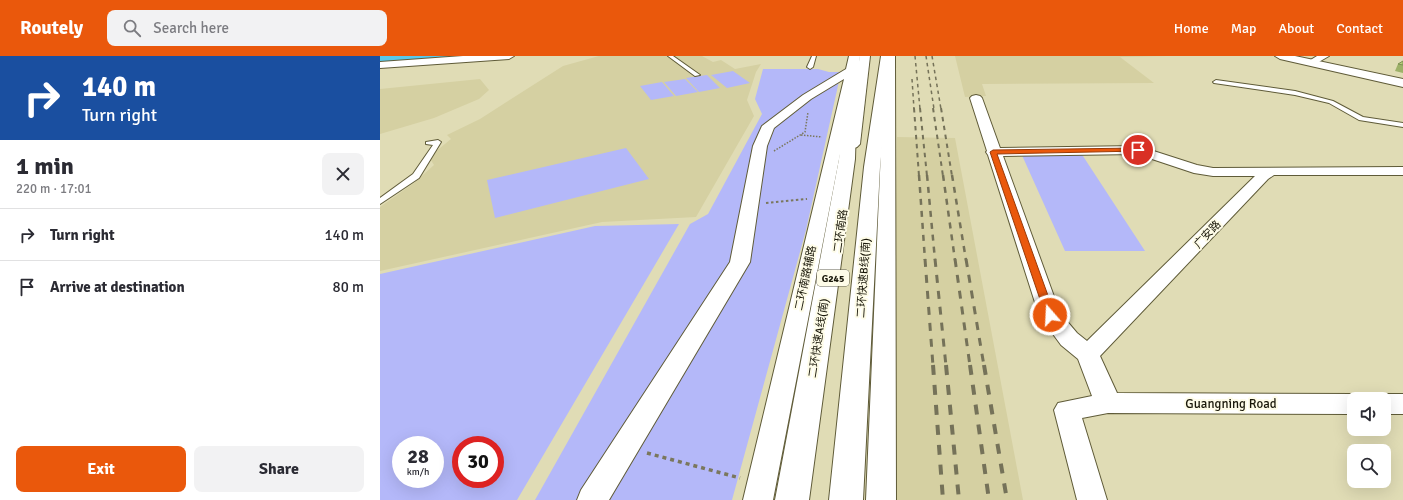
<!DOCTYPE html>
<html lang="en">
<head>
<meta charset="utf-8">
<style>
	:root { --surface:#fff; --page:#f2f2f3; --text:#2b2b33; --muted:#7c7c81; --line:#e1e1e2; --accent:#ea580c }
	body { margin:0; font-family:Signika,"Noto Sans SC",sans-serif; background:var(--page); color:var(--text); height:100vh; display:flex; flex-direction:column; font-size:15px; white-space:nowrap }
	* { box-sizing:border-box; margin:0 }
	p { font-size:13px; color:var(--muted) }
	.icon { flex:none; width:22px; height:22px; fill:none; stroke:currentColor; stroke-width:2; stroke-linecap:round; stroke-linejoin:round }
	.map { position:relative; flex:1; overflow:hidden }
	.side { display:flex; flex-direction:column; background:var(--surface); width:380px }
	.side>* { flex:none }
	.guide { background:#1a4fa0; color:#fff; overflow:hidden }
	.fabs { position:absolute; left:967px; top:336px; display:grid; gap:8px }
	.fabs a { display:grid; place-items:center; width:44px; height:44px; border-radius:8px; background:var(--surface); box-shadow:0 4px 16px #0002; font-size:20px }
	.speed { position:absolute; left:12px; top:380px; display:flex; gap:8px; font-size:20px; font-weight:700; text-align:center }
	.speed>* { display:grid; place-content:center; width:52px; height:52px; border-radius:50%; background:var(--surface); box-shadow:0 4px 16px #0002; line-height:1 }
	.speed small { font-size:10px; font-weight:400 }
	.speed .limit { border:6px solid #d22; background:#fff; color:#111 }
	.pin { position:absolute; display:grid; place-items:center; width:34px; height:34px; color:#fff; margin:-17px; border:2px solid #fff; border-radius:50%; box-shadow:0 1px 4px #0007 }
	.me { position:absolute; width:44px; margin:-22px; rotate:341deg; stroke-linejoin:round; filter:drop-shadow(0 0 3px #0008) }
	.turn { display:flex; align-items:center; gap:14px; height:84px; padding:0 16px; font-size:18px }
	.turn .icon { width:52px; height:52px; stroke-width:2.5 }
	.turn b { display:block; font-size:28px; line-height:34px }
	.round { display:grid; place-items:center; flex:none; width:42px; height:42px; border-radius:8px; background:var(--page) }
	.headline { display:flex; align-items:center; justify-content:space-between; height:68px; padding:0 16px }
	h1 { font-size:24px; font-weight:800; line-height:30px }
	.cta { display:flex; gap:8px; margin-top:auto; padding:8px 16px }
	.cta a { flex:1; height:46px; border-radius:8px; background:var(--accent); color:#fff; font-size:16px; font-weight:800; line-height:46px; text-align:center }
	.cta a+a { background:var(--page); color:var(--text) }
	ul { padding:0; list-style:none }
	li { display:flex; align-items:center; gap:12px; height:52px; padding:0 16px; border-top:1px solid var(--line) }
	li div { flex:1 }
	li b { display:block; font-size:15px }
	li em { font-style:normal }
	header { display:flex; align-items:center; gap:24px; box-sizing:border-box; height:56px; padding:0 20px; background:var(--accent); color:#fff }
	header strong { font-size:19px }
	nav { display:flex; gap:22px; margin-inline-start:auto; font-size:14px }
	.search { width:280px; height:36px; background:var(--page); display:flex; align-items:center; gap:10px; box-sizing:border-box; padding:0 14px; border-radius:8px; color:var(--muted); font-size:15px }
	main { display:flex; flex:1; min-height:0 }
	.map>svg:first-child { display:block }
	.built { fill:#d5d0a2 }
	.green { fill:#b4b8f9; fill-rule:evenodd }
	.water { fill:#59c9ec }
	.lines { fill:none; stroke-linecap:round; stroke-linejoin:round }
	.lane-casing { stroke:#5f5b38; stroke-width:2 }
	.street-casing { stroke:#5f5b38; stroke-width:2 }
	.secondary-casing { stroke:#5f5b38; stroke-width:2 }
	.primary-casing { stroke:#5f5b38; stroke-width:2 }
	.highway-casing { stroke:#5f5b38; stroke-width:2 }
	.path-far2 { stroke:#7a775d; stroke-width:1.5; stroke-dasharray:1.5 1.5; stroke-linecap:butt }
	.path-far1 { stroke:#7a775d; stroke-width:2; stroke-dasharray:2.5 2.5; stroke-linecap:butt }
	.path { stroke:#7a775d; stroke-width:3.5; stroke-dasharray:4 4; stroke-linecap:butt }
	.lane { fill:#fff; fill-rule:evenodd }
	.street { fill:#fff; fill-rule:evenodd }
	.secondary { fill:#fff; fill-rule:evenodd }
	.primary { fill:#fff; fill-rule:evenodd }
	.highway { fill:#fff; fill-rule:evenodd }
	.rail-far4 { stroke:#757259; stroke-width:1.5; stroke-dasharray:3.5 3.5; stroke-linecap:butt }
	.rail-far3 { stroke:#757259; stroke-width:2; stroke-dasharray:4.5 4.5; stroke-linecap:butt }
	.rail-far2 { stroke:#757259; stroke-width:2.5; stroke-dasharray:6 6; stroke-linecap:butt }
	.rail-far1 { stroke:#757259; stroke-width:3; stroke-dasharray:8 8; stroke-linecap:butt }
	.rail { stroke:#757259; stroke-width:4; stroke-dasharray:10 10; stroke-linecap:butt }
	.wall { fill:#9db168 }
	.building { fill:#b6ce79; stroke:#7f9055 }
	.route { fill:#ea580c; stroke:#983908 }
	.labels { text-anchor:middle; stroke-width:4; stroke-linejoin:round; paint-order:stroke }
	.shield { fill:#fefce8; stroke:#5e5c4c; stroke-width:1 }
	.shield-label { font-size:10px; font-weight:bold; fill:#191709 }
	.street-label { font-size:11px; fill:#191709; stroke:#fefce8 }
	.near-street-label { font-size:13px; fill:#191709; stroke:#fefce8 }
</style>
</head>
<body>
<header>
<strong>Routely</strong>
<div class="search"><svg class="icon" aria-label="search" viewBox="0 0 24 24"><circle cx="10" cy="10" r="6"/><path d="M15 15l6 6"/></svg>Search here</div>
<nav><a>Home</a><a>Map</a><a>About</a><a>Contact</a></nav>
</header>
<main>
<section class="side">
<div class="guide">
<div class="turn"><svg class="icon" aria-label="right" viewBox="0 0 24 24"><path d="M7 20v-9h11M14 6l5 5-5 5"/></svg><div><b>140 m</b>Turn right</div></div>
</div>
<div class="headline"><div><h1>1 min</h1><p>220 m · 17:01</p></div><a class="round"><svg class="icon" aria-label="close" viewBox="0 0 24 24"><path d="M6 6l12 12M18 6L6 18"/></svg></a></div>
<ul>
<li><svg class="icon" aria-label="right" viewBox="0 0 24 24"><path d="M7 20v-9h11M14 6l5 5-5 5"/></svg><div><b>Turn right</b></div><em>140 m</em></li>
<li><svg class="icon" aria-label="arrive" viewBox="0 0 24 24"><path d="M6 21V4h12l-3 4 3 4H6"/></svg><div><b>Arrive at destination</b></div><em>80 m</em></li>
</ul>
<div class="cta"><a>Exit</a><a>Share</a></div>
</section>
<div class="map">
<svg width="1023" height="444" viewBox="0 0 1023 444">
	<rect width="100%" height="100%" fill="#e0dcb5"/>
	<path class="built" d="M219,0h103l11,6 8,-2 14,9 26,-5 -5,8 -9,28 7,16 -58,101 -94,5 -222,49v-64l34,-24 20,-18 -5,-8 22,-18 -4,-4 33,-16 83,-53z
		M575,0h212l-47,1 34,26 -172,1 4,12 -21,1z
		M100,23l9,11 -10,9 -45,19 -54,16v-45z
		M517,81l58,1 68,362h-131z"/>
	<path class="green" d="M383,13h55l11,3h12l-35,158 -74,270h-197l155,-276 18,-10 54,-100 -7,-15z
		M353,15l17,12 -23,5 -16,-13z
		M327,19l13,13 -21,4 -13,-14z
		M305,23l13,13 -22,4 -12,-14z
		M282,26l12,14 -23,4 -11,-14z
		M246,92l23,31 -154,39 -8,-38z
		M641,97h60l64,98h-80z
		M299,168l-162,276h-137v-226l215,-48zM21,389h34v34h-34zM81,389h34v34h-34z"/>
	<path class="water" d="M0,0h84l-84,6z"/>
	<g class="lines">
		<g class="lane-casing">
			<path id="lane" d="M288,0h5l27,19 -5,1z
				M432,0h4l-3,11 -3,2 -3,-2z
				M836,24l79,11 38,10 30,16 40,6v4l-44,-7 -30,-17 -34,-8 -81,-12 -1,-1z
				M58,84l3,2 -22,36 -39,26v-6l33,-24 20,-29 -7,-1v-2z"/>
		</g>
		<g class="street-casing">
			<path id="street" d="M469,0h10l-86,444h-30l101,-421 -33,20 -37,29 -7,18 -17,116 -141,238h-32l4,-10 149,-228 23,-116 9,-20 41,-31 43,-26z
				M505,0h10l1,444h-30z
				M937,0h12l-12,7h-6l-2,-2z
				M596,39l4,1 2,2 18,50 138,-2 59,19 16,3 190,-1v8h-129l-6,4 -168,177 17,37 237,1 9,3 1,2h-10v15l-246,-1 -26,5 25,82h-30l-23,-90 4,-7 34,-7 -14,-37 -17,-14 -22,-30 -51,-160 -2,-3 1,-1 -17,-53 2,-2zM757,98l57,19 19,3h42l-168,165 -10,-8 -17,-20 -57,-157z
				M1004,338h19v20h-19v-15h-10l1,-2z"/>
		</g>
		<g class="secondary-casing">
			<path id="secondary" d="M83,0h51l-5,3 -129,9v-6z
				M895,0h20l108,23v8l-123,-28z"/>
		</g>
		<g class="primary-casing">
			<path id="primary" d="M480,0h10l-10,88 -3,3 -5,2 -5,-2 -3,-3z"/>
		</g>
		<g class="highway-casing">
			<path id="highway" d="M470,0h10l-3,34 -2,69 -46,341h-34l64,-341 6,-69z
				M501,0h10l-11,111 -17,333h-34l35,-333z"/>
		</g>
		<path class="path-far2" d="M421,79l21,2
			M394,95l31,-19 3,-20"/>
		<path class="path-far1" d="M386,147l41,-4"/>
		<path class="path" d="M267,397l93,25"/>
		<use href="#lane" class="lane"/>
		<use href="#street" class="street"/>
		<use href="#secondary" class="secondary"/>
		<use href="#primary" class="primary"/>
		<use href="#highway" class="highway"/>
		<path class="rail-far4" d="M535,0l5,53
			M546,0l8,53
			M552,0l9,53
			M532,23l2,30"/>
		<path class="rail-far3" d="M534,52l5,68
			M540,52l7,68
			M553,52l10,68
			M561,52l11,68"/>
		<path class="rail-far2" d="M539,119l6,85
			M547,119l8,85
			M563,119l12,85
			M572,119l14,85"/>
		<path class="rail-far1" d="M545,203l8,107
			M555,203l11,107
			M575,203l15,107
			M586,203l18,107"/>
		<path class="rail" d="M553,309l10,135
			M566,309l13,135
			M590,309l19,135
			M604,309l23,135"/>
	</g>
	<path class="wall" d="M1023,5v12l-8,-2 3,-7z"/>
	<path class="building" d="M1023,5v4l-5,-1z"/>
	<path class="route" d="M758,92l2,1v2l-143,3 58,161 -2,2h-7l-56,-165 3,-2z"/>
	<g class="labels">
		<rect class="shield" x="437" y="214" width="32" height="16" rx="3"/>
		<g class="shield-label">
			<text x="453" y="226">G245</text>
		</g>
		<g class="street-label">
			<text transform="translate(460 175) rotate(-82)" y="4">二环南路</text>
			<text transform="translate(827 178) rotate(-46)" y="4">广安路</text>
			<text transform="translate(425 222) rotate(-78)" y="4">二环南路辅路</text>
			<text transform="translate(483 222) rotate(-86)" y="4">二环快速B线(南)</text>
			<text transform="translate(438 282) rotate(-81)" y="4">二环快速A线(南)</text>
		</g>
		<g class="near-street-label">
			<text x="851" y="352">Guangning Road</text>
		</g>
	</g>
</svg>
<div class="fabs">
<a><svg class="icon" aria-label="sound" viewBox="0 0 24 24"><path d="M4 9h4l5-4v14l-5-4H4zM17 9q2 3 0 6"/></svg></a>
<a><svg class="icon" aria-label="search" viewBox="0 0 24 24"><circle cx="10" cy="10" r="6"/><path d="M15 15l6 6"/></svg></a>
</div>
<div class="speed"><div>28<small>km/h</small></div><div class="limit">30</div></div>
<div class="pin" style="left:758px;top:94px;background:#d93025"><svg class="icon" aria-label="arrive" viewBox="0 0 24 24"><path d="M6 21V4h12l-3 4 3 4H6"/></svg></div>
<svg class="me" style="left:670px;top:259px" viewBox="-20 -20 40 40"><circle r="17" fill="#ea580c" stroke="#fff" stroke-width="3"/><path d="M0-11L8 9 0 5-8 9z" fill="#fff"/></svg>
</div>
</main>
</body>
</html>
